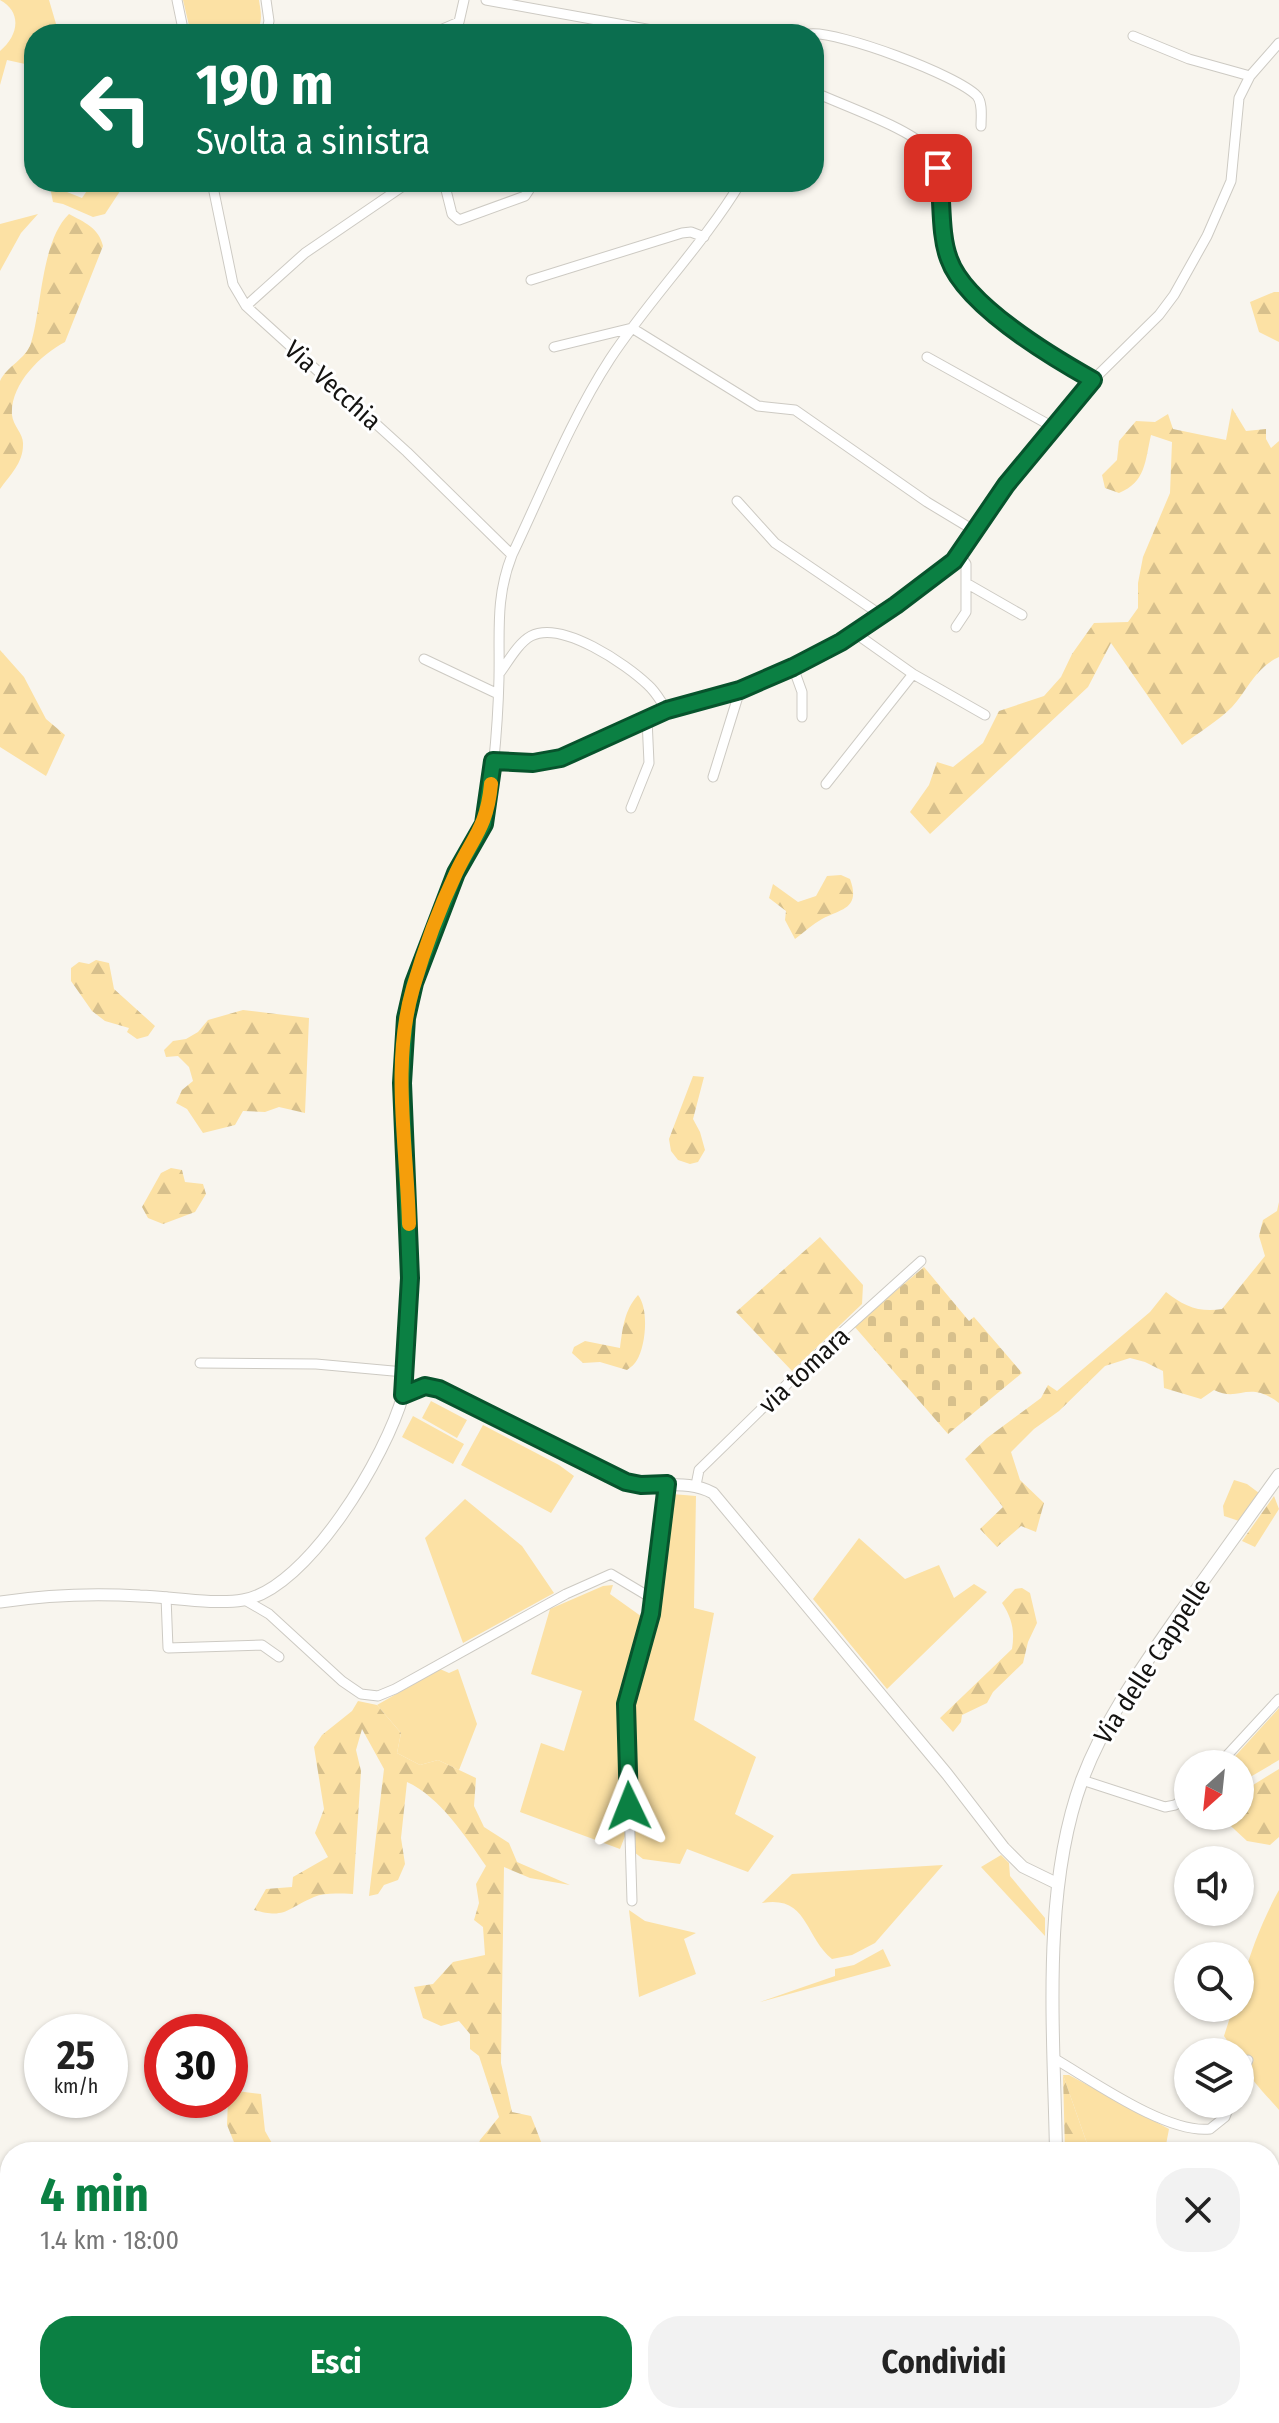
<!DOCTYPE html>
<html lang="it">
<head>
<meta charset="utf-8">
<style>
	:root { --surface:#fff; --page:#f2f2f2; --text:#222; --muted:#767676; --accent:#0b8043 }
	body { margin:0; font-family:"Fira Sans Condensed",sans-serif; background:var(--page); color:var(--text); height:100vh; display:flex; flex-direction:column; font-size:30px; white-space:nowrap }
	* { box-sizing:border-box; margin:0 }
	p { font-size:26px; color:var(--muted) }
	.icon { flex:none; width:44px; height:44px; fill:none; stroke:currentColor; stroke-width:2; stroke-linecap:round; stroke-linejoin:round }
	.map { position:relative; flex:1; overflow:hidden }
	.sheet { position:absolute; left:0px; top:2142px; width:1280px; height:282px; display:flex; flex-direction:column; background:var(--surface); border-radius:32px 32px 0 0; box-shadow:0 2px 6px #0004 }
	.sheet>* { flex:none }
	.guide { position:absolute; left:24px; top:24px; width:800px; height:168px; border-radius:32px; box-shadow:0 2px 6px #0004; background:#0b6e4f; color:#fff; overflow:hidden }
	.needle { width:52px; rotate:207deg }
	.controls { position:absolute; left:1174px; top:1750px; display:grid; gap:16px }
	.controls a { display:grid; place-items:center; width:80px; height:80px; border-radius:50%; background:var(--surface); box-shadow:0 2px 6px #0004; font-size:40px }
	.speed { position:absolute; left:24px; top:2014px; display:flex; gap:16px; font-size:40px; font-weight:700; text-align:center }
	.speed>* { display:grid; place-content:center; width:104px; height:104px; border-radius:50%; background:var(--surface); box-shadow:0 2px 6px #0004; line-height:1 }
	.speed small { font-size:20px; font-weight:400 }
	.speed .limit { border:12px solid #d22; background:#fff; color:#111 }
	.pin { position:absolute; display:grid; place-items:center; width:68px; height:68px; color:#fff; margin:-34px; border-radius:16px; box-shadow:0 4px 12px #0006 }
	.me { position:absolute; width:88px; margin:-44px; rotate:358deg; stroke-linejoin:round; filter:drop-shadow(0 0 6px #0008) }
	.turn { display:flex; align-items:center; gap:28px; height:168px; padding:0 40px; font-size:36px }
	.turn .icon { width:104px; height:104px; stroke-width:2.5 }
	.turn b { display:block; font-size:56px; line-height:68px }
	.round { display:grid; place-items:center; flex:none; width:84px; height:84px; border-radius:32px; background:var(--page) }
	.headline { display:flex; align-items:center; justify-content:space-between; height:136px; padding:0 40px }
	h1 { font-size:48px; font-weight:700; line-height:60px; color:var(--accent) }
	.action { display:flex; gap:16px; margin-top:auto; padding:16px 40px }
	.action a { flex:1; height:92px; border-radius:32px; background:var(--accent); color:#fff; font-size:32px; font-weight:700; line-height:92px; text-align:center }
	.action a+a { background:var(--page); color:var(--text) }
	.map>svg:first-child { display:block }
	.green { fill:#fce1a4 }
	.forest { fill:url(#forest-firs) }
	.cemetery { fill:url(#cemetery-stones) }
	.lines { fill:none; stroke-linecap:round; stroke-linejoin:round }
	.minor-casing { stroke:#cdcac3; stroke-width:11 }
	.tertiary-casing { stroke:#cdcac3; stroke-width:13 }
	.secondary-casing { stroke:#cdcac3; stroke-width:14 }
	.minor { stroke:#fff; stroke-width:9 }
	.tertiary { stroke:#fff; stroke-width:11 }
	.secondary { stroke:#fff; stroke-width:12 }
	.route-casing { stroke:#07532c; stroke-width:20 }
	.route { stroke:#0b8043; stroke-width:14 }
	.slow { stroke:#f59e0b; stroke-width:14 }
	.labels { text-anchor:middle; stroke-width:6; stroke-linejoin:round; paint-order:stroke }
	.street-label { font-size:26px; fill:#141311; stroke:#fff }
</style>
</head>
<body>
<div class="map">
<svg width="1279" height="2423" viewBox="0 0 1279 2423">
	<defs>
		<pattern id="forest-firs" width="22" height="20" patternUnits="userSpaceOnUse" patternTransform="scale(2)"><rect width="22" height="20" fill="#fce1a4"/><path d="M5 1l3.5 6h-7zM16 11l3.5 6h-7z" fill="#d7c08c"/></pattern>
		<pattern id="cemetery-stones" width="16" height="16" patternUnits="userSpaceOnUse" patternTransform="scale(2)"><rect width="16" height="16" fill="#fce1a4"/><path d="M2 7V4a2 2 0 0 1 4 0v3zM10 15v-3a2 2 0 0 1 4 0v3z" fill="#d7c08c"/></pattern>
	</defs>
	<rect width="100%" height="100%" fill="#f8f5ee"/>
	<path class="green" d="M0,0h49l10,34h-25v32l-27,-6 -7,25v-34c19,-16 22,-39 0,-51z
		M183,0h76c2,14 5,24 -6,34h-62z
		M49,182h8l5,8 20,8 11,-16h33l-21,32 -12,3 -30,-13 -10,-2z
		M38,214l-17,19 -21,38v-47z
		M431,1401l36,19 -10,18 -35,-20z
		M413,1416l51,28 -11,20 -51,-27z
		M483,1425l76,40 15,11 -23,37 -90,-48z
		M1234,1480l13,4 12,9 -20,28 -15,-5 -1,-10z
		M672,1494l24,2 -2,112 20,5 -20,107 62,37 -21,57 39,22 -26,36 -61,-23 -7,15 -37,-5 -9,-7 -4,-147 29,-101z
		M465,1499l57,47 32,47 -91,50 -38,-105z
		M859,1538l46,41 34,-14 15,33 20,-14 13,8 -100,97 -74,-90z
		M613,1585l-3,9 35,25 -24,91 6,121 -7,18 -100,-37 21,-69 23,8 18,-60 -51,-17 19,-65 53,-23z
		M440,1669l9,4 9,-4 19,55 -18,46 -21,-10 -18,5 -23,-12 4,-20 -24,-28z
		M1001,1855l8,8 1,13 35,42v18l-64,-69z
		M943,1865l-68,78 -23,12 -20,4c-28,-23 -24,-64 -70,-56l30,-29z
		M1279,1890v220c-13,-16 -38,-38 -39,-58h-5l-11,-16 9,-28h7c0,-35 22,-87 39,-118z
		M629,1910l16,11 51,12 -12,6 12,35 -57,23z
		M883,1949l8,17 -131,36 75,-26v-7l19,-4z
		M1063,2075h6l100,54 -4,21 -75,2z"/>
	<path class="forest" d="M69,214c15,8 30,14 34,32l-38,96c-25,13 -55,43 -53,73 1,11 12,19 11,30 0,18 -13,30 -23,44v-108c7,-15 26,-22 31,-38 11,-36 10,-102 38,-129z
		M1274,292h5v50l-20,-10 -9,-30z
		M1232,408l14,23 20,-2v10l5,9 8,-7v216c-23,10 -31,32 -47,50 -14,14 -34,26 -50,38l-71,-102 -23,44 -158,147 -20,-22 19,-27 8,-23 16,5 30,-24 16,-32 45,-15 17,-19 11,-23 22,-31 34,-1 10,-14v-25l5,-26 27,-64 2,-51 -21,-7c-6,26 -5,47 -32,58l-14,-5 -3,-13 15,-15 2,-19 17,-20 19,1 13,-8 5,15 53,11z
		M0,650l24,27 22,42 19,16 -19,41 -46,-29z
		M841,875l9,4c11,30 -9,30 -28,40 -9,5 -18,13 -27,20l-10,-19 1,-9 -17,-13 4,-14 25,18 18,-6 11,-20z
		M96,960l13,3 5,26 41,37 -7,10 -11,3 -10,-7 2,-4 -24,-7 -13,-10 -21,-30v-13l8,-6 10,2z
		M243,1010l66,8 -4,95 -26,-6 -14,5 -22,-1 -8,14 -32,8 -16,-24 -11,-6 6,-13 11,-9 -4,-14 -11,-11 -12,1 -2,-7 9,-9 13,-2 12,-7 10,-12z
		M693,1076l11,1 -11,42 7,13 5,18 -7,12 -8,2 -12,-4 -7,-9 -2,-12z
		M171,1168l11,2 3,12 18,2 3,10 -11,18 -32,12 -15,-6 -6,-11 19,-34z
		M1279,1202v201c-32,-24 -39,0 -65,-13l-13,9 -37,-11 -1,-17 -18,-9 -15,-4 -25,8 -46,45 -25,18 -23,23 9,28 24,23 -8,29 -15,-6 -24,21 -17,-18 23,-22 -38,-48 22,-21 54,-40 7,-13 9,6 93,-79 16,-20c17,14 34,21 56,17l43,-53 -6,-20 4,-16 14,-9z
		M820,1237l43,48 -1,19 -70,67 -56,-59z
		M638,1295c11,14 8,50 -1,65 -2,4 -6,7 -10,10l-27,-8 -17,1 -11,-10 2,-6 11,-6 35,7c3,-21 4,-37 18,-53z
		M1274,1496l5,13 -24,38 -13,-6z
		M1022,1588l8,5 7,30 -9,19 -5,21 -30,29 -6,11 -25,12 -1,7 -8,10 -13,-14 72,-69c3,-18 0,-31 -10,-46l13,-14z
		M358,1701l19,4 24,28 -4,20 23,12 18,-5 38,18 -2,28 10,21 25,16 8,19 53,23 -40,-7 -26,-11 -3,196 11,49 19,4 14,36h-69l4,-12 19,-23 -20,-61 -9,-7v-15l-11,-13 -18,5 -18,-8 -9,-31 19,-3 20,-22 32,-7 -2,-28 -9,-7 5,-17 -3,-19 10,-18c-20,-29 -46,-69 -79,-84l-6,56 4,26 -7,16 -14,5 -6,9 -9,2 15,-127 -22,-40 -6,21 5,21 -8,123c-12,0 -28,-2 -39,3 -28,12 -28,22 -60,13l12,-21 26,-2 1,-10 35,-20 -13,-24 9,-24 -10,-62 8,-12 30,-24z
		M1279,1708v52l-39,23v-19h-12z
		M1279,1769v68l-9,8 -23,-4 -27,-25h20v-23z
		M1063,2075l27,77h-25z
		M237,2091l24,3 4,37 12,21h-39l-11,-27 1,-25z
		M0,2203l10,16v74l-10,-3z
		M1270,2235l9,15v173h-194l-2,-9h187z
		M0,2349l10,1v64h478l-1,9h-481l-1,-5 -5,-2z
		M496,2414h125l1,9h-97z"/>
	<path class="cemetery" d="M924,1267l45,54 5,-4 48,56 -74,61 -94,-108z"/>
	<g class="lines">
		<g class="minor-casing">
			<path id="minor" d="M177,0l7,34
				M486,0l188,34
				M266,34l3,-13 -3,-21
				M431,34l28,-12 5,-22
				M810,34c29,-3 147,41 167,62 6,7 4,21 4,30
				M1133,36l56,23 61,17
				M814,92c28,13 95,36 114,57 22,25 11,76 19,107 12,45 107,102 146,124
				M212,182l21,102 13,22 161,146 105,103
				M444,182l8,32 7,6 66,-24 4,-6v-8
				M531,280l151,-47 9,-1 13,5
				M246,306l59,-53 104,-71
				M554,347l78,-19 126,78 37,4 132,92 48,29
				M927,357l126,70
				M737,501l38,42 106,72
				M966,583l56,32
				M956,627l10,-15v-48l-7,-10
				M855,633l58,41 72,41
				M424,659l74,35
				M793,667l9,25v25
				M499,674c9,-12 19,-31 32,-38 31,-16 95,28 117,49 8,7 13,17 19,25
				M493,761l40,2 17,-2 117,-51 73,-20 70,-31 71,-44 66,-48 12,-13 47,-69 47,-58 40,-47 66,-65 15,-20 33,-59 24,-55 8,-83 11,-22 29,-33
				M713,777l27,-87
				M826,784l87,-110
				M631,808l18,-45 -2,-44
				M200,1363l116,1 88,8
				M403,1395l7,-117 -8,-195 4,-65 8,-35 36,-96 34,-63 4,-15c6,-43 10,-87 11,-131 1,-45 -4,-80 13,-123 31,-65 59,-136 98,-196 41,-62 93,-114 131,-177
				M696,1485l3,-15 119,-116 103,-93
				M166,1597l2,51 94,-3 17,12
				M245,1600l24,14 73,67 19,13 17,2 17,-7 171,-95 45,-20 42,25
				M1219,1764l60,-65
				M1082,1780l83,27 10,-2 13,-9
				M632,1901l-6,-197 25,-90 16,-130
				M1055,2059c38,22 112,75 155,70l15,-12 5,-13
				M1240,2080l8,-20
				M1270,2226l4,2"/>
		</g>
		<g class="tertiary-casing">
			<path id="tertiary" d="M0,1602c47,-7 92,-9 140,-6 30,1 75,9 103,4 65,-11 144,-146 160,-205l22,-9 14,3 187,93c30,9 59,-5 87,11l234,281 57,74 19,19 35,17"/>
		</g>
		<g class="secondary-casing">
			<path id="secondary" d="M1056,2152c-2,-118 -15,-261 26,-372 23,-61 61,-114 98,-167 33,-46 66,-92 99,-138
				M813,2423l5,-9"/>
		</g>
		<use href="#minor" class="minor"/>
		<use href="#tertiary" class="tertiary"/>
		<use href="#secondary" class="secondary"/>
	</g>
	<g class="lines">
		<g class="route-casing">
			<path id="route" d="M629,1806l-3,-102 25,-90 16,-130 -26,1 -15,-3 -187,-93 -14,-3 -22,9 7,-117 -8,-195 4,-65 8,-35 42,-110 28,-49 9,-63 40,2 28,-5 106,-48 73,-20 53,-23 48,-25 55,-37 58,-44 52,-76 87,-105c-41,-23 -128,-75 -144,-121 -10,-26 -6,-63 -11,-91"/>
		</g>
		<use href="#route" class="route"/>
		<path class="slow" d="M409,1224c-2,-78 -18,-160 4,-236 11,-38 26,-79 43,-115 17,-36 31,-46 35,-89"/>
	</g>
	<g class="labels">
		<g class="street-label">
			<text transform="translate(333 385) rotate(42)" y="9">Via Vecchia</text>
			<text transform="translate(804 1370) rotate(-43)" y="9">via tomara</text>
			<text transform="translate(1152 1661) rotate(-57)" y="9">Via delle Cappelle</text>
		</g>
	</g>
</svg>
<div class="controls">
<a><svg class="needle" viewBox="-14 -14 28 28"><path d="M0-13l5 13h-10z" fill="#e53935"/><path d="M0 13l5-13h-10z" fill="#767676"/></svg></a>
<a><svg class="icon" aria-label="sound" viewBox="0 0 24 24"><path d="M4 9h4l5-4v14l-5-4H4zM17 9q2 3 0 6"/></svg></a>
<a><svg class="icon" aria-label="search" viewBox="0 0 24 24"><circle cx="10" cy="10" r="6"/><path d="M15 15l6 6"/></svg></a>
<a><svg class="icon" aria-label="layers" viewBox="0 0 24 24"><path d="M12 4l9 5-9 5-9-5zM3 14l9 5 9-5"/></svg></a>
</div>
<div class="speed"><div>25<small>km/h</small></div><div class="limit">30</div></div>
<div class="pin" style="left:938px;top:168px;background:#d93025"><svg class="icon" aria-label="arrive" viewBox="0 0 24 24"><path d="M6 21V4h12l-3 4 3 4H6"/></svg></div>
<svg class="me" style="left:629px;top:1806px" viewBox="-20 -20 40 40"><path d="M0-17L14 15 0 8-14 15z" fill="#0b8043" stroke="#fff" stroke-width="4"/></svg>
<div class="guide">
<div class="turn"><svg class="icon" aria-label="left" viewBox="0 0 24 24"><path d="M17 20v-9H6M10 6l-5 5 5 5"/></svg><div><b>190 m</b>Svolta a sinistra</div></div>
</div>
<section class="sheet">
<div class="headline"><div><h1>4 min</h1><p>1.4 km · 18:00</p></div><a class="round"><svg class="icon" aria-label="close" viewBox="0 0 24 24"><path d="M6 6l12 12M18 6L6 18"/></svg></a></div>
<div class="action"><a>Esci</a><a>Condividi</a></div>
</section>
</div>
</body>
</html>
